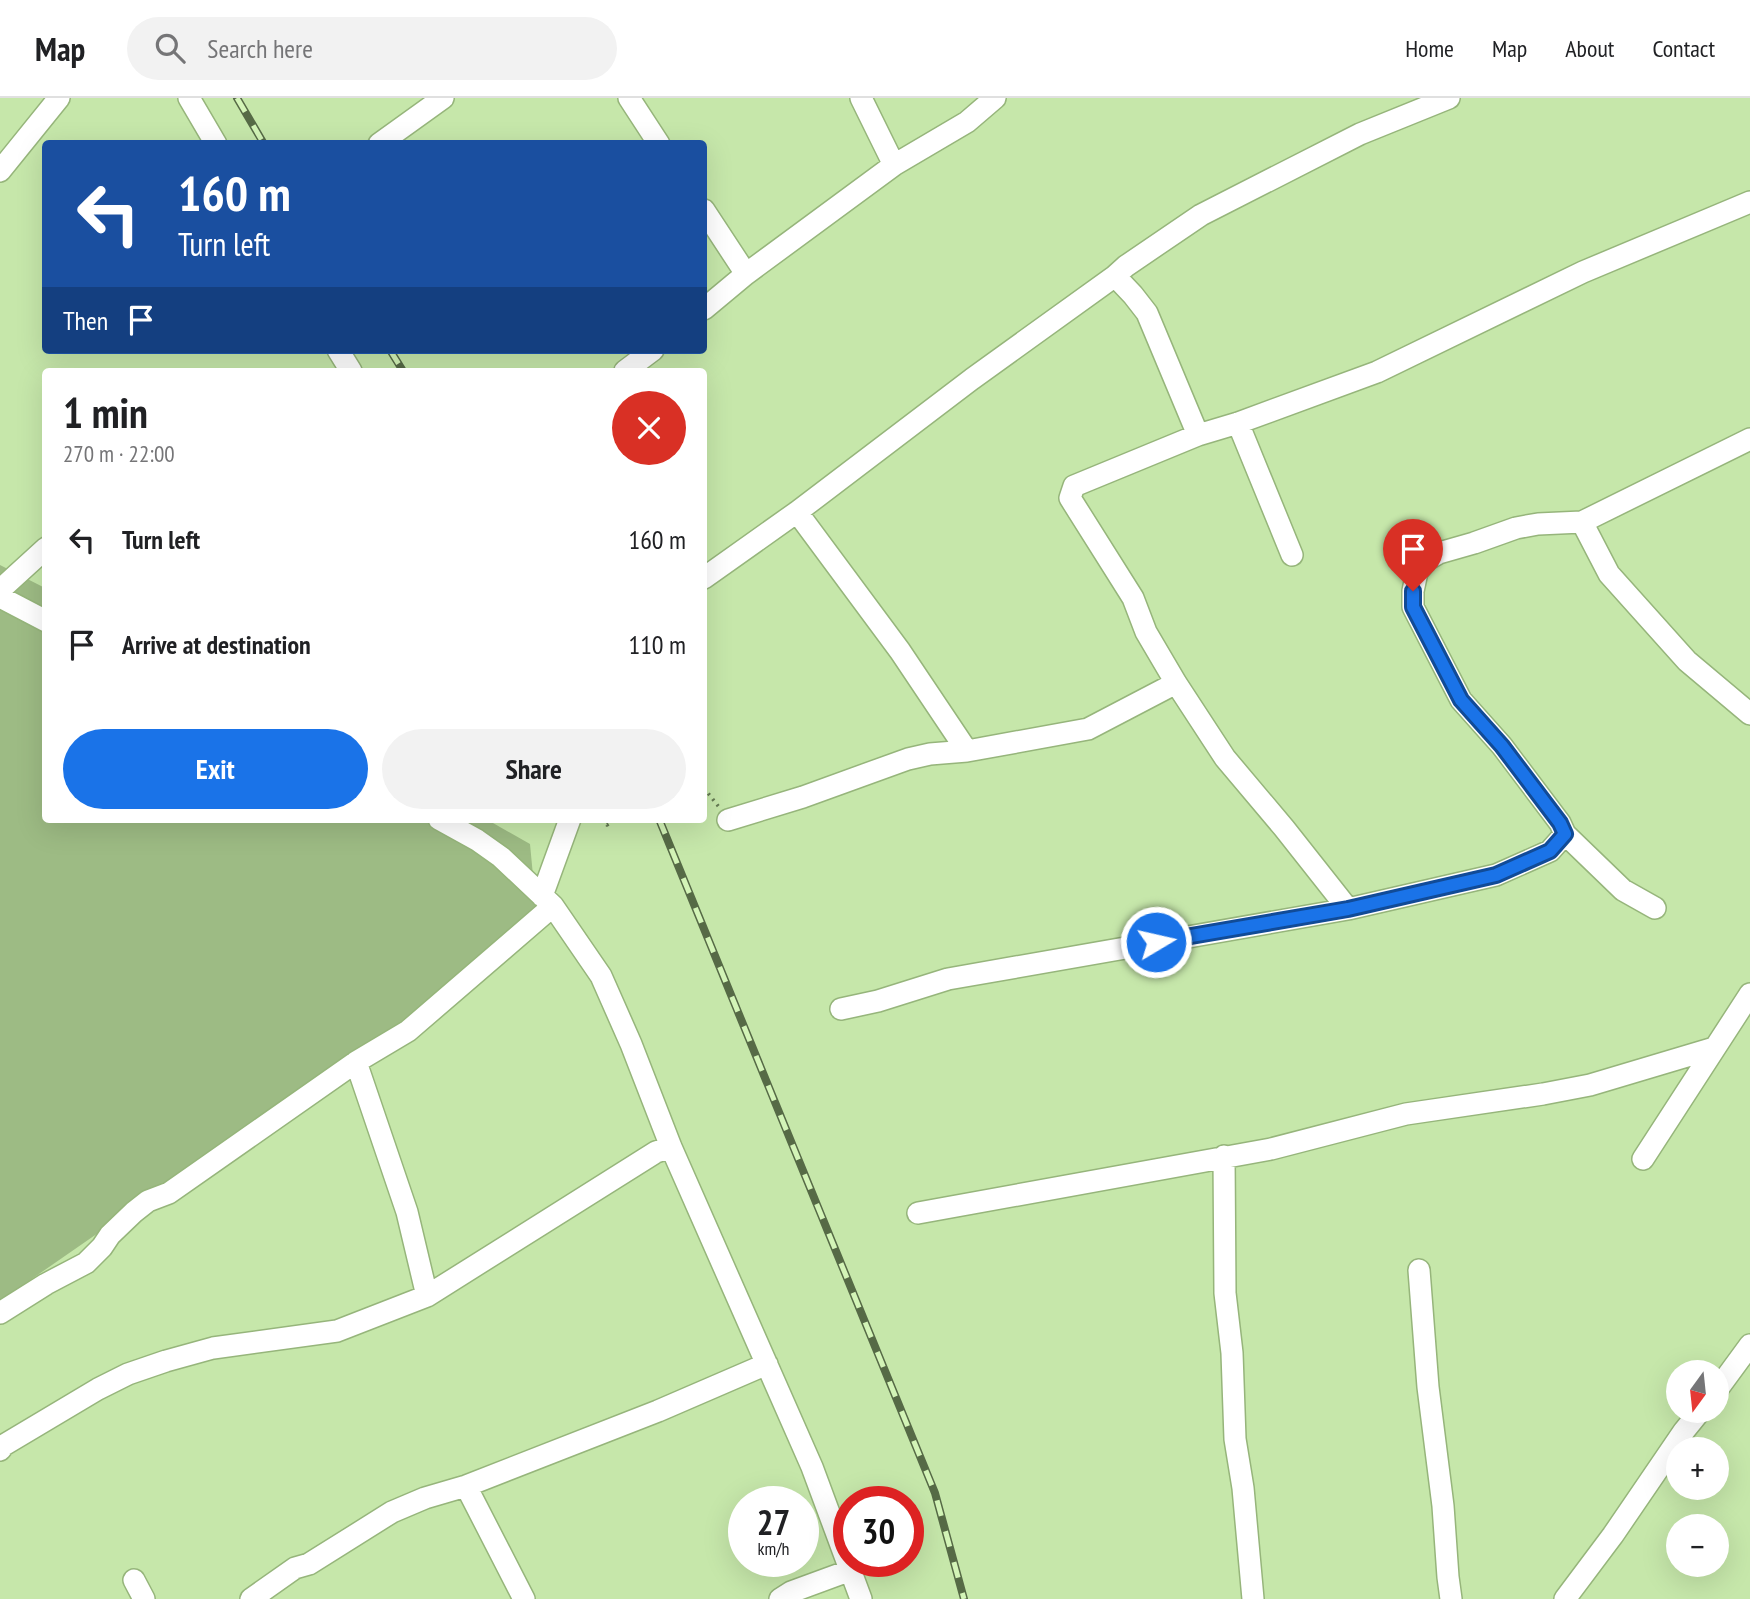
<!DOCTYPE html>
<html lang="en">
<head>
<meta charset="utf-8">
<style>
	:root { --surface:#fff; --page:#f2f2f2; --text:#202124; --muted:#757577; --line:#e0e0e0; --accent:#1a73e8 }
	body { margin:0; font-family:"PT Sans Narrow",sans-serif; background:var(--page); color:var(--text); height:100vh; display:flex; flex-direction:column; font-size:26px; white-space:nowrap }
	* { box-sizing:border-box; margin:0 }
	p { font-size:23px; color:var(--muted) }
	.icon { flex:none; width:38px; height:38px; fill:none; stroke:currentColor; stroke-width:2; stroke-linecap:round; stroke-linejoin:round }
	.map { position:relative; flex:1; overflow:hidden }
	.side { position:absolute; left:42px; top:270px; width:665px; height:455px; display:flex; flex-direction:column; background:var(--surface); border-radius:7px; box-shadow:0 7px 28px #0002 }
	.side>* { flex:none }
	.top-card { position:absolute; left:42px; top:42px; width:665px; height:214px; border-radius:7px; box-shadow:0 7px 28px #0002; background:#1a4fa0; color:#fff; overflow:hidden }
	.needle { width:46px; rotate:195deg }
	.fabs { position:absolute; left:1666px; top:1262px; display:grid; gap:14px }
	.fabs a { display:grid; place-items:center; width:63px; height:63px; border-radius:50%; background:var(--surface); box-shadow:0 7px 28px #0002; font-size:35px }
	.speed { position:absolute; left:728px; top:1388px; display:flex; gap:14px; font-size:35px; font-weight:700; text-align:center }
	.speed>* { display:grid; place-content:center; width:91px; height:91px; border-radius:50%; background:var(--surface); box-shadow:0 7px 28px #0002; line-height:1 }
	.speed small { font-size:18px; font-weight:400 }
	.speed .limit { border:10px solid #d22; background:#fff; color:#111 }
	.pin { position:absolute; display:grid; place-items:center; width:60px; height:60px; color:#fff; margin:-72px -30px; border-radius:50% 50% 50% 0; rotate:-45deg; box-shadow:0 0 7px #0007 }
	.pin .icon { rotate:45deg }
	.me { position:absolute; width:77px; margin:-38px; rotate:81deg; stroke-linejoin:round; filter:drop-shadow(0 0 5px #0008) }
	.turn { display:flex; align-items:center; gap:24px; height:147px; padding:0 21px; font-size:32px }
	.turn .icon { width:91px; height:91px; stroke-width:2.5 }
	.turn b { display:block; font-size:49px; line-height:60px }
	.then { display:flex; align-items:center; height:66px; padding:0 21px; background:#0003; gap:14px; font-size:26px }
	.round { display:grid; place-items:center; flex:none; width:74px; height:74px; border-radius:37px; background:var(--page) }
	.headline { display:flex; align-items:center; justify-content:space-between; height:119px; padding:0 21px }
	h1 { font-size:42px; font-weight:600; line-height:52px }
	.action { display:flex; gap:14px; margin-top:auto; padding:14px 21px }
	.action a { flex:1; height:80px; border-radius:42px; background:var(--accent); color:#fff; font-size:28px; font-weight:600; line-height:80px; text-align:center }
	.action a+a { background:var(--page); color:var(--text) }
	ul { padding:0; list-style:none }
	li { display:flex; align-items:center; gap:21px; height:105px; padding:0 21px }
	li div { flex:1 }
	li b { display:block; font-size:26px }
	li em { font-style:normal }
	header { display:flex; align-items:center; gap:42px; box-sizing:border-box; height:98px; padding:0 35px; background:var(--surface); border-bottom:2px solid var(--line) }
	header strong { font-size:33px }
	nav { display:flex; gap:38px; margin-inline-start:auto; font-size:24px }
	.search { width:490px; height:63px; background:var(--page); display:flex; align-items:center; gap:18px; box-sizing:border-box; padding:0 24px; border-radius:38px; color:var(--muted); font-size:26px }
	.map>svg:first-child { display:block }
	.green { fill:#9dbb84 }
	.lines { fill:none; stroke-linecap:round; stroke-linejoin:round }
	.minor-casing { stroke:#96b57b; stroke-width:24 }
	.path { stroke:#657b53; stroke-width:3.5; stroke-dasharray:2 5; stroke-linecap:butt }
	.minor { stroke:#fff; stroke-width:21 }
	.rail-casing { stroke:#566a46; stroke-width:8 }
	.rail { stroke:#d3f4b7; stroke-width:5; stroke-dasharray:16; stroke-linecap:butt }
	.route-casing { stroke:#114b97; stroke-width:18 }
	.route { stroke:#1a73e8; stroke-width:12 }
</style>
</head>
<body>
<header>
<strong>Map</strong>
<div class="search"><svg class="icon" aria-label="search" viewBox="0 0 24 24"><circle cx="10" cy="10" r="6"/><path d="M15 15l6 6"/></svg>Search here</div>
<nav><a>Home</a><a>Map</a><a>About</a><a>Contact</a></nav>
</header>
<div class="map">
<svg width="1750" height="1501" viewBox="0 0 1750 1501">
	<rect width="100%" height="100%" fill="#c6e7aa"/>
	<path class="green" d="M0,467l45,23 1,231h440l44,25 8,84 -538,373z"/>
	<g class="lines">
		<g class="minor-casing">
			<path id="minor" d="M189,0l27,46
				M629,0l30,46
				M861,0l33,67
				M379,46l64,-46
				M0,73l59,-73
				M704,112l42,64
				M1115,178l18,19 14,18 51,122
				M704,211l42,-35 148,-109 73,-43 28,-24
				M338,252l13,21
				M625,273l28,-21
				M1238,325l54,132
				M797,414l103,139 67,100
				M1582,424l27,52 78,87 63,53
				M704,480l93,-66 175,-133 143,-103 11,-10 75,-51 159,-81 89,-36
				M0,492l46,-42
				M0,499l46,24
				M439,721l38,21 24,17 52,49 48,70 30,68 40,103 141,320 49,132
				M728,722l75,-23 105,-38 22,-5 37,-3 121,-22 88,-46
				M1565,736l58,56 32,18
				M542,798l28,-77
				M1348,811l-64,-81 -59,-70 -49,-75 -30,-51 -13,-34 -63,-100 4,-12 124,-51 40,-12 139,-51 206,-100 167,-70
				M841,911l37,-8 70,-22 400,-70 148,-34 54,-24 15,-17 -5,-11 -58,-77 -41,-46 -48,-93v-16l4,-19 10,-12 12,-7 35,-10 42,-15 22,-4 44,-2 168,-83
				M356,964l51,150 20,84
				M1224,1058l1,137 7,60 3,86 8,49 10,111
				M1643,1061l107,-165
				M918,1115l353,-64 135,-35 137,-20 47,-9 124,-37
				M1419,1172l9,117 15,119 5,71 3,22
				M0,1215l46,-29 40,-21 16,-16 8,-12 24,-23 14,-11 21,-8 187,-131 52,-31 145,-125
				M1717,1292l33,-45
				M0,1352l4,-5 94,-56 30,-15 38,-13 47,-13 124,-17 90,-35 229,-144 15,-5
				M466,1388l58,113
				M134,1482l10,19
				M251,1501l44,-31 14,-4 83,-52 33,-14 41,-12 192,-75 109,-47
				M780,1501l11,-7 60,-22
				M1565,1501l48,-64 71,-104 17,-21"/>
		</g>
		<path class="path" d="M704,690l15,19
			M603,721l4,6 10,-6"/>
		<use href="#minor" class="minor"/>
		<g class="rail-casing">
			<path id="rail" d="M237,0l27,46
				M390,252l13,21
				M659,721l276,674 29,106"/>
		</g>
		<use href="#rail" class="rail"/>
	</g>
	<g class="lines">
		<g class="route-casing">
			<path id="route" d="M1156,844l192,-33 148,-34 54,-24 15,-17 -5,-11 -58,-77 -41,-46 -48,-93v-16"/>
		</g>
		<use href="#route" class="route"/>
	</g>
</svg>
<div class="fabs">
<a><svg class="needle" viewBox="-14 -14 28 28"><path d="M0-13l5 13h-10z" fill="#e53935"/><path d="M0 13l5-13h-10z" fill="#757577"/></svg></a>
<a>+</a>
<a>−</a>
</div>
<div class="speed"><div>27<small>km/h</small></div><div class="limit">30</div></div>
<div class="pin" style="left:1413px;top:493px;background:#d93025"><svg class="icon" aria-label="arrive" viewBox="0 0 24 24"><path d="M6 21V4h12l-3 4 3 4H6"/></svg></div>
<svg class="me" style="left:1156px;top:844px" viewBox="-20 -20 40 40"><circle r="17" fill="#1a73e8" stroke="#fff" stroke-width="3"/><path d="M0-11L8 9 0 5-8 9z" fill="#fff"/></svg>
<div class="top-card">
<div class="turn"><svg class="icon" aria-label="left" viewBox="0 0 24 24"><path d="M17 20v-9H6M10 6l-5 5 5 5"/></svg><div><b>160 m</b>Turn left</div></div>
<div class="then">Then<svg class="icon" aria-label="arrive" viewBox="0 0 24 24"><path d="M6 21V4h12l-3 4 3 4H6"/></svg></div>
</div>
<section class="side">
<div class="headline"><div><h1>1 min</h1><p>270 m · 22:00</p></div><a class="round" style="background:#d93025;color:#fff"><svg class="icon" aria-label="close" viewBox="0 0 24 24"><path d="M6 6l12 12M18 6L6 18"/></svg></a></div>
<ul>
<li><svg class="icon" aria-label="left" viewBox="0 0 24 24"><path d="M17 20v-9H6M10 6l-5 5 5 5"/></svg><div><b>Turn left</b></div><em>160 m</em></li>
<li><svg class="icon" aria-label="arrive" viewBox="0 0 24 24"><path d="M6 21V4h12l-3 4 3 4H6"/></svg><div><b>Arrive at destination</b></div><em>110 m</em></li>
</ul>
<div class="action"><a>Exit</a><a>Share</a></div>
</section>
</div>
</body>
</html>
